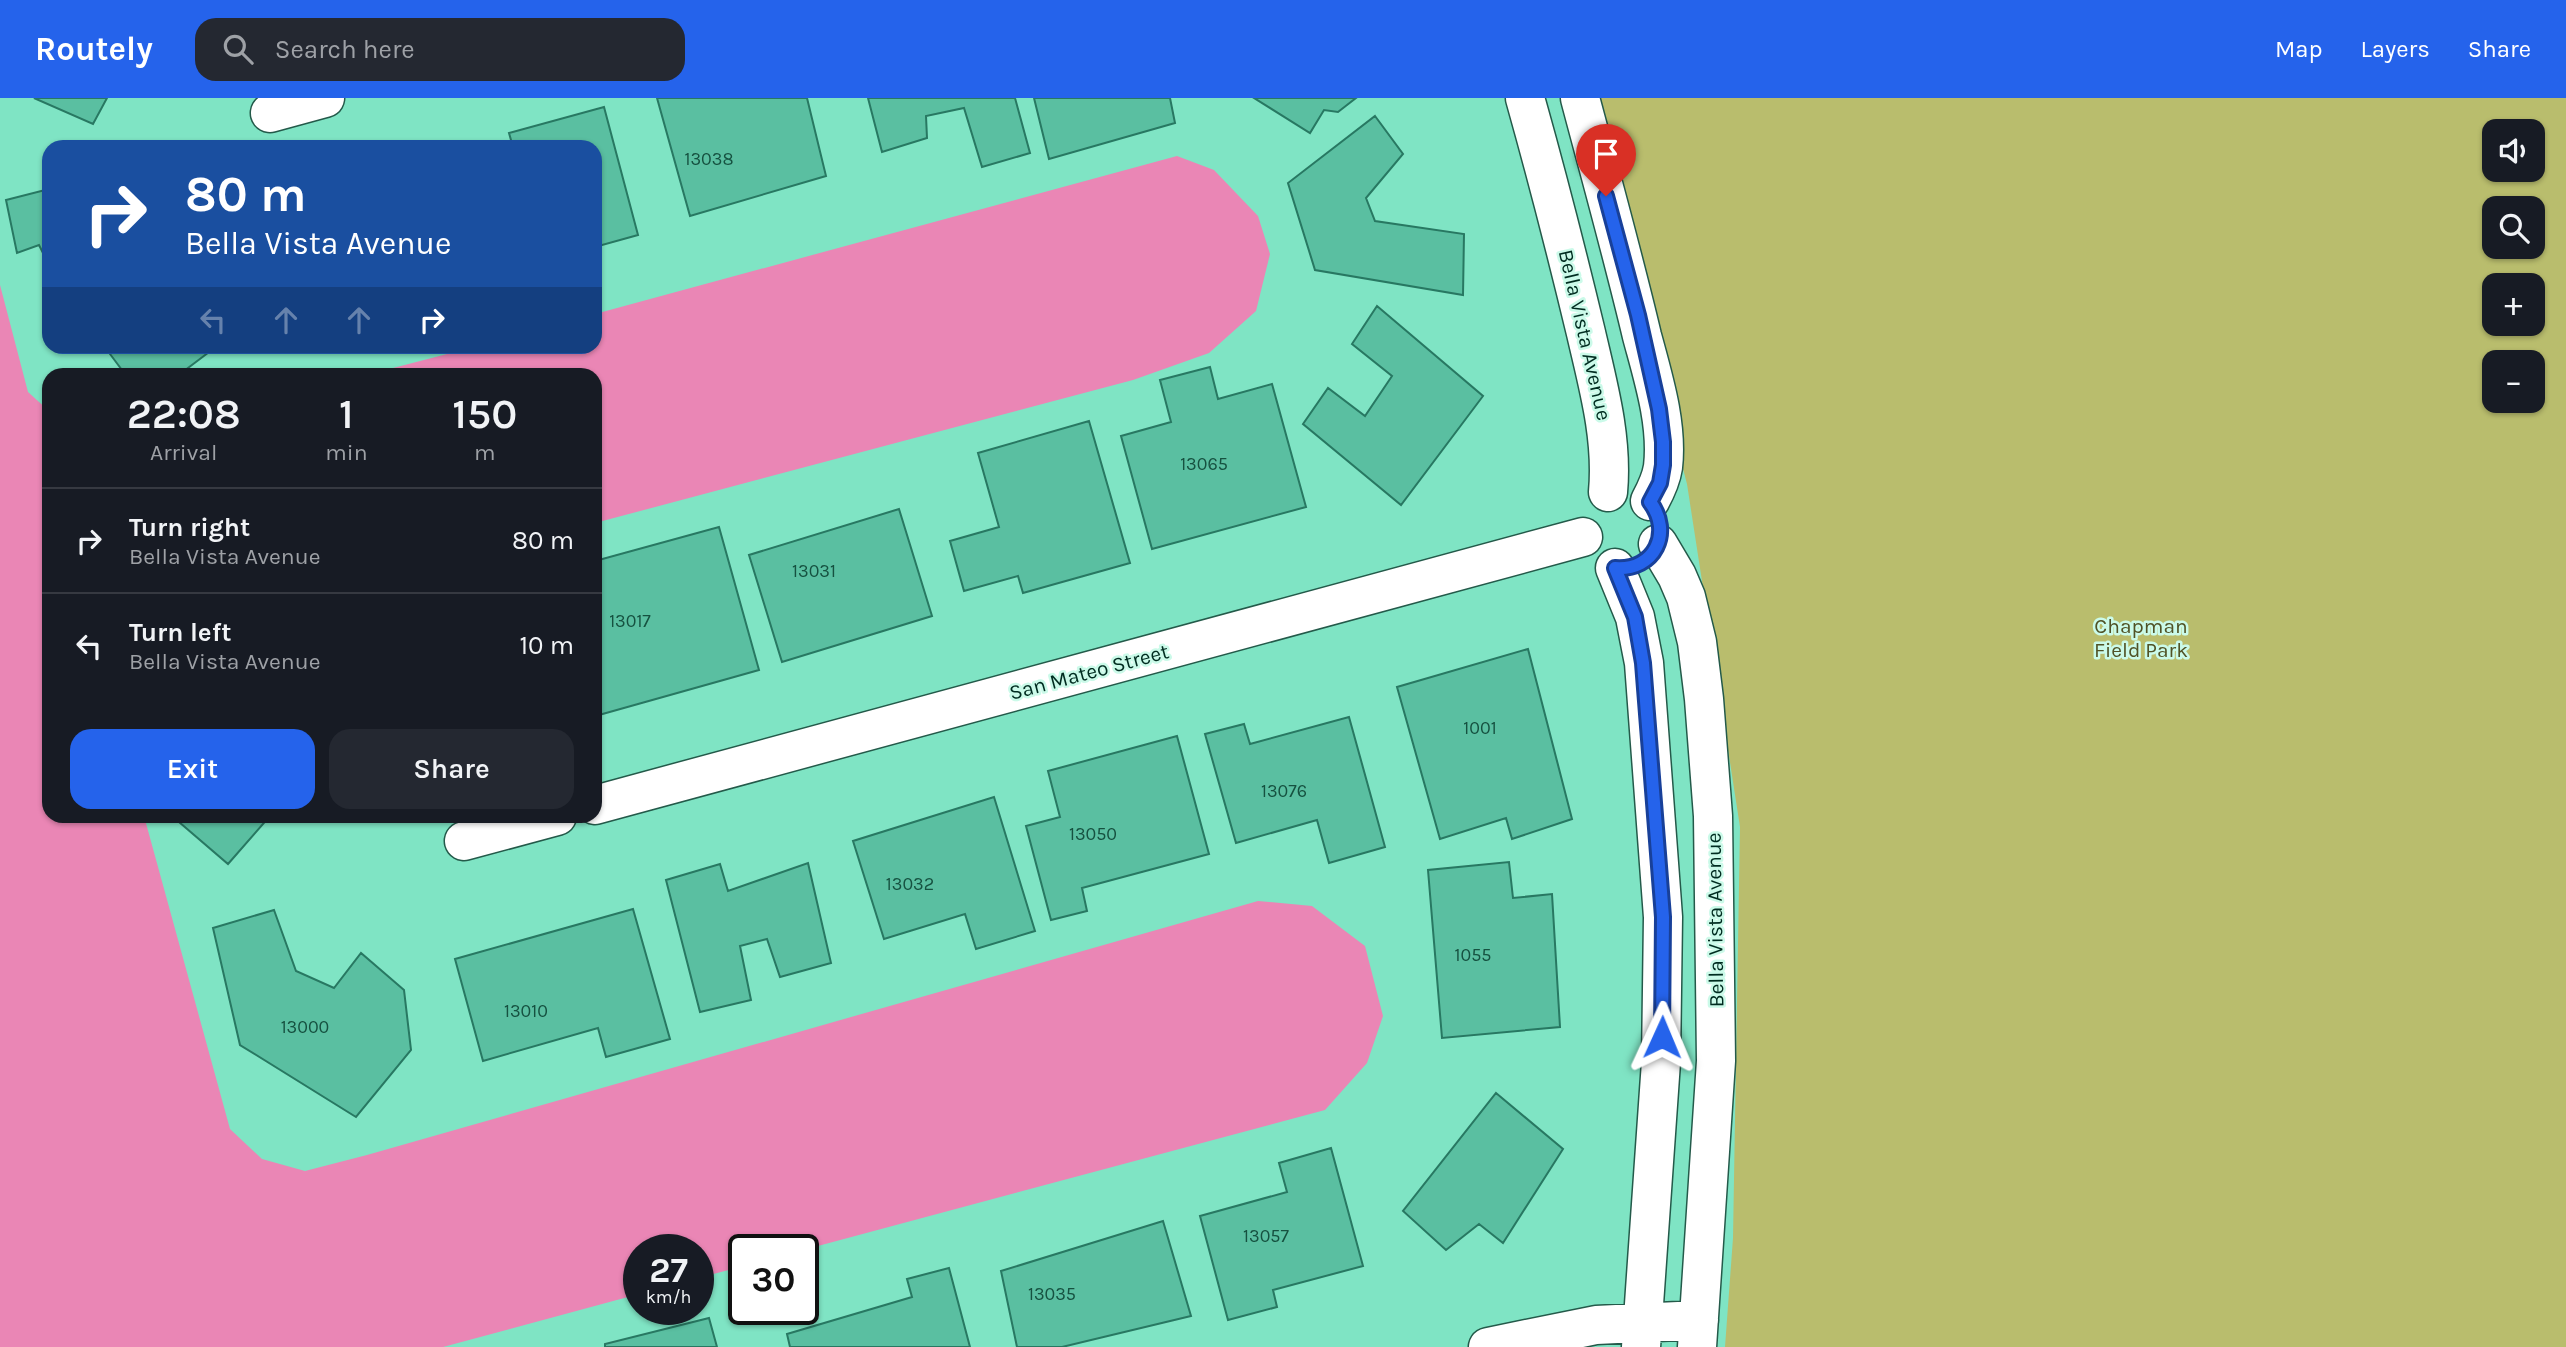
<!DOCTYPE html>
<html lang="en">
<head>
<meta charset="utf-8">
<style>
	:root { --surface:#171b24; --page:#242831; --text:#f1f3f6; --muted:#9ea1a6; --line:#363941; --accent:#2563eb }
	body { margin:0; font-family:Karla,sans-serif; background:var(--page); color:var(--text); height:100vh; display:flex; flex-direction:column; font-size:26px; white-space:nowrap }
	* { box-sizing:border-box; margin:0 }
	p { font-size:23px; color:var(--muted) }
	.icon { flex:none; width:38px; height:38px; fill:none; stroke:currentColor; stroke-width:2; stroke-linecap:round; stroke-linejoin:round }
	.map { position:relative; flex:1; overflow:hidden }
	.details { position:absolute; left:42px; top:270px; width:560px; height:455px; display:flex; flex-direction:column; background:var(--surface); border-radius:21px; box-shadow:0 2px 5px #0004 }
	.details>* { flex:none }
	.hud { position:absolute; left:42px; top:42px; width:560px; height:214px; border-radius:21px; box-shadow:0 2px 5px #0004; background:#1a4fa0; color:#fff; overflow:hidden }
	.tools { position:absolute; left:2482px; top:21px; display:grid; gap:14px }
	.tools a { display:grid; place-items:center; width:63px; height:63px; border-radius:14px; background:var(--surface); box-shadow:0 2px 5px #0004; font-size:35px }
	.speed { position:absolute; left:623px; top:1136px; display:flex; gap:14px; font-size:35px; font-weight:700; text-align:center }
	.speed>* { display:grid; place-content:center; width:91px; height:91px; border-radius:50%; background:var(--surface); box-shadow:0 2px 5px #0004; line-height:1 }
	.speed small { font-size:18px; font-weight:400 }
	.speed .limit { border:4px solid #111; border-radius:10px; background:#fff; color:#111 }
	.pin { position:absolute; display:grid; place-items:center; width:60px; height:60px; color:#fff; margin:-72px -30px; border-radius:50% 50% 50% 0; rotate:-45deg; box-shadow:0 0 7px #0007 }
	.pin .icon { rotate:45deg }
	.me { position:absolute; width:77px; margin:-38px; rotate:1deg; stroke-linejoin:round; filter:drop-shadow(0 0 5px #0008) }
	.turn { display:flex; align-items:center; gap:24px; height:147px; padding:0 28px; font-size:32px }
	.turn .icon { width:91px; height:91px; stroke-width:2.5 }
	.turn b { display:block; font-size:49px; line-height:60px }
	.lanes { display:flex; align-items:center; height:66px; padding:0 28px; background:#0003; justify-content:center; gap:35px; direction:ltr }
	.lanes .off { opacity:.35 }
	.eta { display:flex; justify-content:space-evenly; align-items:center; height:119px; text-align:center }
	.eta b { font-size:42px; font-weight:600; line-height:49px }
	.action { display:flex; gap:14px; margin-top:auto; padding:14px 28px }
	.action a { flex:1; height:80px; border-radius:21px; background:var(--accent); color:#fff; font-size:28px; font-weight:600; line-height:80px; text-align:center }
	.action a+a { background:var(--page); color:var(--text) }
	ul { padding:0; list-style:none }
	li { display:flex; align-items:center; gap:21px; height:105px; padding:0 28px; border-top:2px solid var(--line) }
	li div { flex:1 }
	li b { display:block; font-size:26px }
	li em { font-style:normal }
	header { display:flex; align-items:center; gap:42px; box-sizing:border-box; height:98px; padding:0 35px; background:var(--accent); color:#fff }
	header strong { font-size:33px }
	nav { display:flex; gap:38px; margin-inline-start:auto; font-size:24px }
	.search { width:490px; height:63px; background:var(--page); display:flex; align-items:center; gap:18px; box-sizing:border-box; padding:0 24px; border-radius:21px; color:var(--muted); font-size:26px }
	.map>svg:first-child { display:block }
	.green { fill:#b9bd6d; fill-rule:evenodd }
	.water { fill:#ea86b5 }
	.building { fill:#5abfa1; stroke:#287862; stroke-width:2 }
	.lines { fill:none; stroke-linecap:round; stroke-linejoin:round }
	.minor-casing { stroke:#245a4a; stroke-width:41 }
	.minor { stroke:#fff; stroke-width:38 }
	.route-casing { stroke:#184099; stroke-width:18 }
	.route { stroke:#2563eb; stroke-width:12 }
	.labels { text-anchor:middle; stroke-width:5; stroke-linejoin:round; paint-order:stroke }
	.number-label { font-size:18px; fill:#165140 }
	.street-label { font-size:21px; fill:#002c20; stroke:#cbfae9 }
	.park-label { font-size:21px; fill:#505225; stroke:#cbfae9 }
</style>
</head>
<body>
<header>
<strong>Routely</strong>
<div class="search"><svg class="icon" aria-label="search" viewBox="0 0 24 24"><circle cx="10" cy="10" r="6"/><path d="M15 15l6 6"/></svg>Search here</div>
<nav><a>Map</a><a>Layers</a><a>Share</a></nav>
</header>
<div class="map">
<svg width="2566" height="1249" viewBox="0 0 2566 1249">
	<rect width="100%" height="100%" fill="#7fe4c4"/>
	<path class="green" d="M1586,0h980v1249h-841l8,-109 7,-411 -53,-343zM2494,33h38v39h-38zM2494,110h38v39h-38zM2494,187h38v39h-38zM2494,264h38v39h-38z"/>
	<path class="water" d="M1177,58l37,14 44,46 12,38 -14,57 -47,42 -76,27 -538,143v-149h-225l104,-27 121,-1v-32z
		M0,187l28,107 21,19v405h95l86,313 32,30 43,12 62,-16 891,-254 54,5 53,40 18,70 -16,47 -42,47 -522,140h-59v16l-46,12v-28h-59v44l-196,53h-443z"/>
	<path class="building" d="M34,0h73l-14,26z
		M657,0h150l19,78 -136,40z
		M868,0h147l15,55 -48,14 -18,-59 -38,8 1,22 -45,14z
		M1034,0h136l5,25 -126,36z
		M1254,0h102l-18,14 -14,-2 -14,23z
		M604,9l34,128 -43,12v-100h-82l-4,-14z
		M1375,18l28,38 -37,44 9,23 89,13 -1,61 -148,-25 -27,-87z
		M49,91v76l-10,-20 -22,8 -11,-53z
		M1377,208l106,90 -82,109 -98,-81 25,-36 37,28 27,-40 -40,-32z
		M120,248h97l-37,28h-55l-15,-20z
		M1210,269l8,32 54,-15 34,123 -154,42 -31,-113 50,-14 -11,-42z
		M1089,323l41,142 -107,30 -5,-17 -54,15 -14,-50 49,-14 -21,-74z
		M899,411l33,107 -150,46 -33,-107z
		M719,429l40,143 -160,45 -4,-12v-142z
		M1528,551l44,170 -60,20 -6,-21 -66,21 -43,-152z
		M1349,619l36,130 -56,16 -12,-43 -81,23 -31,-109 39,-10 6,20z
		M1177,638l32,118 -127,34 5,23 -36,9 -25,-94 34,-9 -12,-46z
		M994,699l41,134 -59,18 -11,-35 -81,25 -31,-98z
		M172,718h98l-42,48z
		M1509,764l4,36 39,-4 8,133 -118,11 -14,-168z
		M808,765l23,100 -51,14 -13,-38 -27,7 11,54 -51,12 -34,-132 54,-16 8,27z
		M633,811l37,130 -64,18 -8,-29 -115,33 -28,-102z
		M274,812l22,61 38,17 27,-35 43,37 7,60 -55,67 -116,-72 -27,-117z
		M1496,995l67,56 -60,94 -24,-19 -33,26 -43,-39z
		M1331,1050l32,118 -90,24 4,17 -49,13 -28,-104 87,-24 -8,-29z
		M1163,1123l28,95 -129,31h-45l-16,-76z
		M949,1170l21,79h-180l-3,-13 125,-37 -5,-18z
		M709,1220l8,29h-112v-3z"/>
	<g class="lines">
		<g class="minor-casing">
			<path id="minor" d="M1525,0c22,78 42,156 61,235 12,52 27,105 22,159
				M1580,0c21,79 43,158 62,238 11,41 26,88 21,131 -2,13 -7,23 -13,34
				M270,15l55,-15
				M1658,446l19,32 9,21 11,45 7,57 9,117 3,245 -19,286
				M1615,470l20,49 9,46 19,254 -2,145 -20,285
				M595,707l988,-268
				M464,743l93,-25
				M1488,1249l108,-22 103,-5"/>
		</g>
		<use href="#minor" class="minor"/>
	</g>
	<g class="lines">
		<g class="route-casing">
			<path id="route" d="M1606,98l32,119 21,94 4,33v23l-3,18 -10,19c23,30 5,69 -35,66l20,49 8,46 20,254 -1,120"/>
		</g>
		<use href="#route" class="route"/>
	</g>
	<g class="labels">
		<g class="number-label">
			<text x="709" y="67">13038</text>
			<text x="1204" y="372">13065</text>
			<text x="814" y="479">13031</text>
			<text x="630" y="529">13017</text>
			<text x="1480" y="636">1001</text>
			<text x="1284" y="699">13076</text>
			<text x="1093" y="742">13050</text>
			<text x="910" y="792">13032</text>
			<text x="1473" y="863">1055</text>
			<text x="526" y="919">13010</text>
			<text x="305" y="935">13000</text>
			<text x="1266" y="1144">13057</text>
			<text x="1052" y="1202">13035</text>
		</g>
		<g class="street-label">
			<text transform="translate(1585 237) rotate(77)" y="7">Bella Vista Avenue</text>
			<text transform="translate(1089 574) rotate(-15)" y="7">San Mateo Street</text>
			<text transform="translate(1715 822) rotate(-91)" y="7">Bella Vista Avenue</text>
		</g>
		<g class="park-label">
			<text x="2141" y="535">Chapman<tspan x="2141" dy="24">Field Park</tspan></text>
		</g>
	</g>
</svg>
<div class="tools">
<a><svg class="icon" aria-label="sound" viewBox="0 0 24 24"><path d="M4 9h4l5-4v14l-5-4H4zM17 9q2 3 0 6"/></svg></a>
<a><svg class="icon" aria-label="search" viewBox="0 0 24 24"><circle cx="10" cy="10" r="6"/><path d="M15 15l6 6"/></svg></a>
<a>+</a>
<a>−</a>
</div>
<div class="speed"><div>27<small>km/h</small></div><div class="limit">30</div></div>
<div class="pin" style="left:1606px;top:98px;background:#d93025"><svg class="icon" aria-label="arrive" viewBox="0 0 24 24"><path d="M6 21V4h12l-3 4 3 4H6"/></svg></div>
<svg class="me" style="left:1662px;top:939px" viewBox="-20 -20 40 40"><path d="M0-17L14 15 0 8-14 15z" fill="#2563eb" stroke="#fff" stroke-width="4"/></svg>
<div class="hud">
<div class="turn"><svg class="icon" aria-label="right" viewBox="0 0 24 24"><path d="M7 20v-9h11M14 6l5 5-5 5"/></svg><div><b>80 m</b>Bella Vista Avenue</div></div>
<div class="lanes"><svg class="icon off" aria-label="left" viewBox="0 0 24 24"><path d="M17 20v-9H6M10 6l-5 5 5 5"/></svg><svg class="icon off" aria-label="ahead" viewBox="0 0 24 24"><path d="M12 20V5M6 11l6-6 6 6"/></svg><svg class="icon off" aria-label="ahead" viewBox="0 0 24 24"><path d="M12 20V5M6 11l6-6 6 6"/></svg><svg class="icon" aria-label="right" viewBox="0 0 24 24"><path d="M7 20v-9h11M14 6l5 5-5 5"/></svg></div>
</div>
<section class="details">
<div class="eta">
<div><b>22:08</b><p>Arrival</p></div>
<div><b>1</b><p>min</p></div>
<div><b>150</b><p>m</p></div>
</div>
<ul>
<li><svg class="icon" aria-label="right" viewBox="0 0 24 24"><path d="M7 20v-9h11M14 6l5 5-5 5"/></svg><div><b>Turn right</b><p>Bella Vista Avenue</p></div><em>80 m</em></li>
<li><svg class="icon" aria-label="left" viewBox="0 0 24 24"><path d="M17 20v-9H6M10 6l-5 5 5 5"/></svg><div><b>Turn left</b><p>Bella Vista Avenue</p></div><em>10 m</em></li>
</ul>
<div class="action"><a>Exit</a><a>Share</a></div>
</section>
</div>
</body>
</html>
